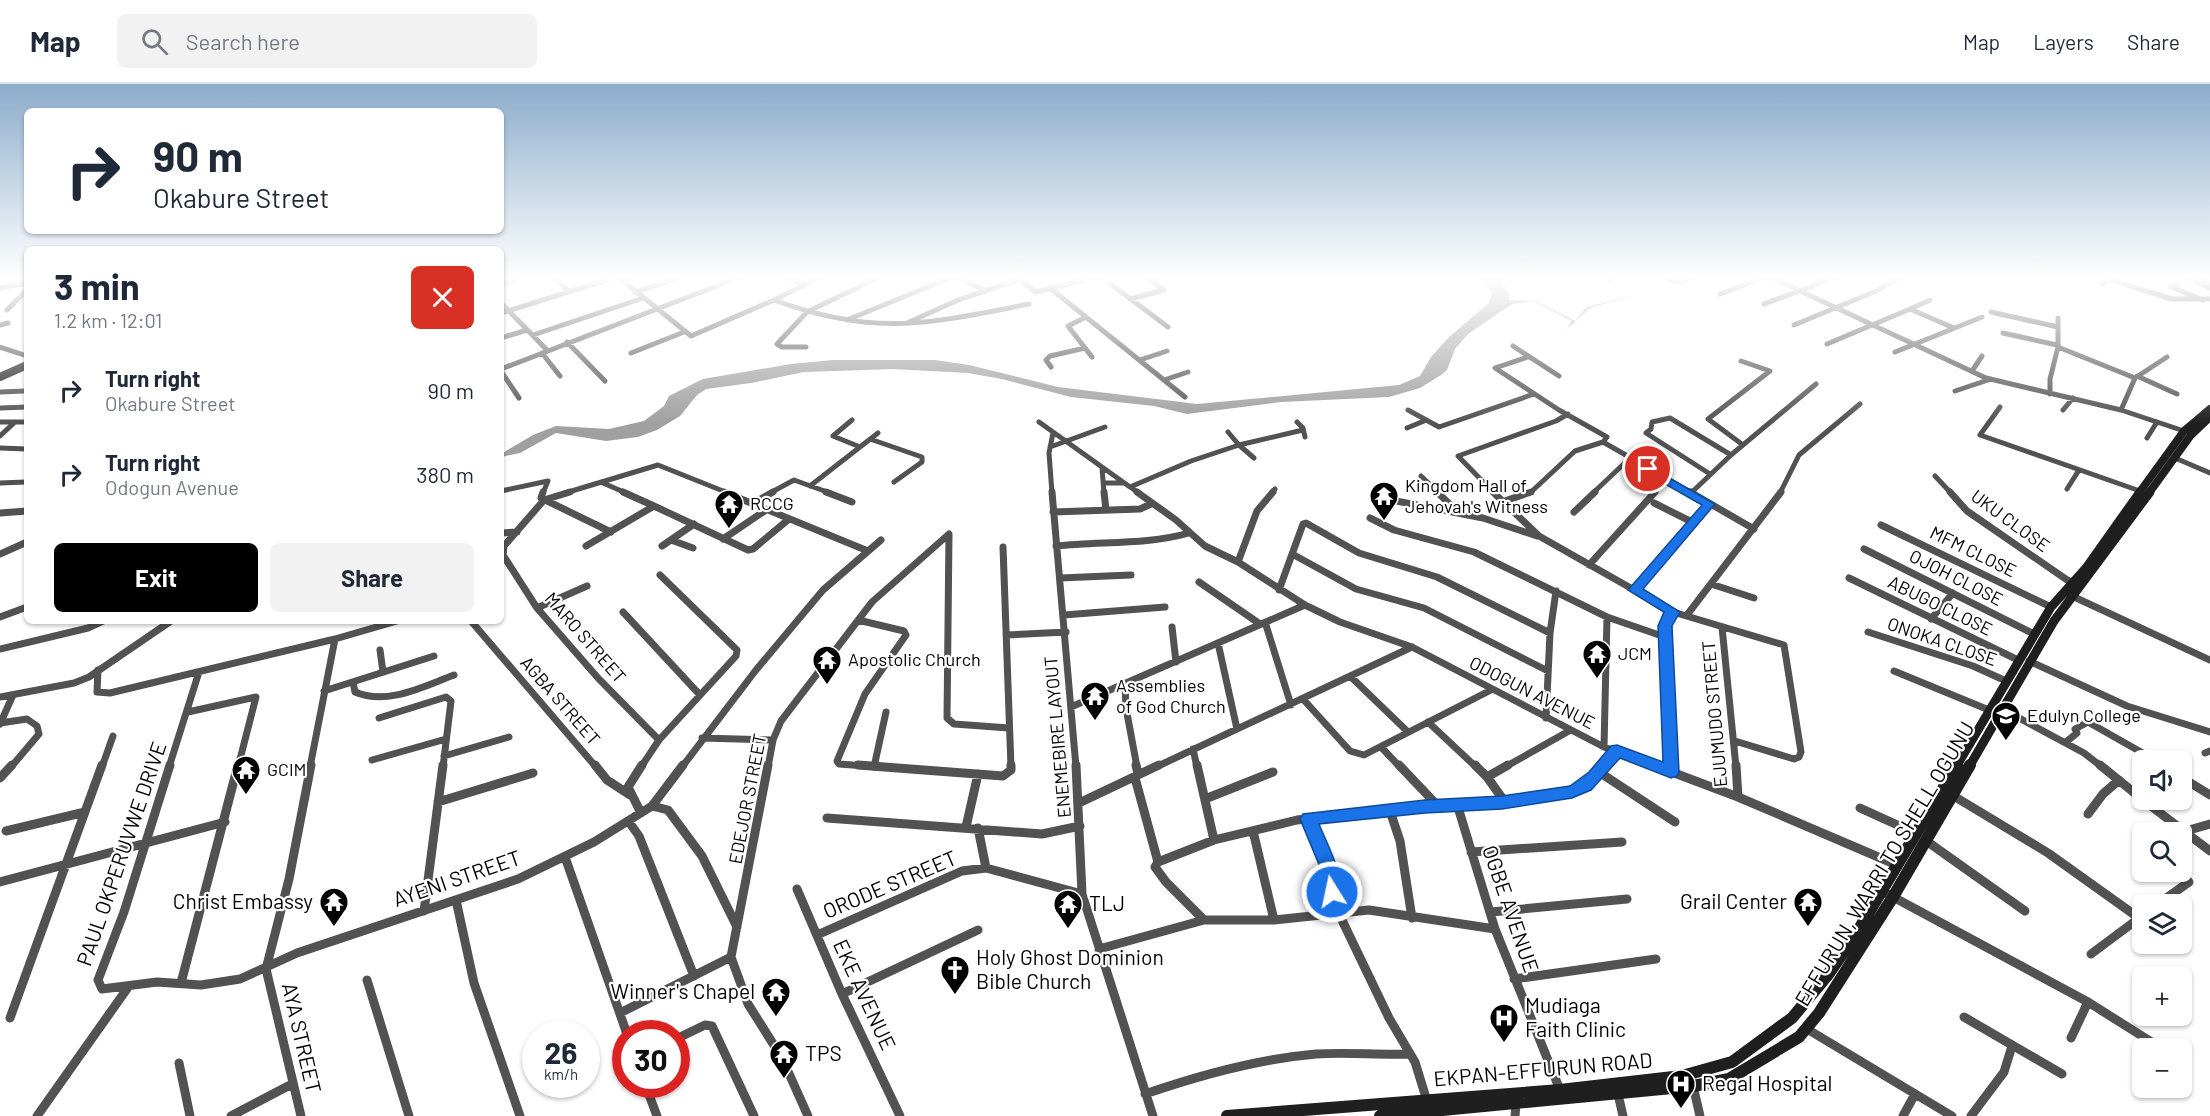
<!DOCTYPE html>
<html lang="en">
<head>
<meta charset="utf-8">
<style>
	:root { --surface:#fff; --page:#f2f2f3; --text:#1f2937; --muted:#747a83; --line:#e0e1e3; --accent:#000 }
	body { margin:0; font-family:Barlow,sans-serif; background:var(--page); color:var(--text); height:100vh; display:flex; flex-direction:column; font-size:22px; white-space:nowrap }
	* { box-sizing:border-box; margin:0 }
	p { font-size:20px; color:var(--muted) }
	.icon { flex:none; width:33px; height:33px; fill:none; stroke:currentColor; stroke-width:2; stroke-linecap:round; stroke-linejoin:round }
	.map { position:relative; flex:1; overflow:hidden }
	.panel { position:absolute; left:24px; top:162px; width:480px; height:378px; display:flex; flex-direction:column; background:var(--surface); border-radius:9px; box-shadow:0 2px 4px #0004 }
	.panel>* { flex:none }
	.hud { position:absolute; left:24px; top:24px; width:480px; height:126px; border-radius:9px; box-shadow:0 2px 4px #0004; background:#fff; color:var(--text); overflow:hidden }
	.tools { position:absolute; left:2132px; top:666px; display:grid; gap:12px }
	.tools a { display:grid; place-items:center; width:60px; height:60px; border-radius:9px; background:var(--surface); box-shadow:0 2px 4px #0004; font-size:30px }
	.speed { position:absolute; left:522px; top:936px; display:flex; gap:12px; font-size:30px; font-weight:700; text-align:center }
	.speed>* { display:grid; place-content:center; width:78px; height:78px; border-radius:50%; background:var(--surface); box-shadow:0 2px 4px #0004; line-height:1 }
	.speed small { font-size:15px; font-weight:400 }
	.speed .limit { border:9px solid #d22; background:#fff; color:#111 }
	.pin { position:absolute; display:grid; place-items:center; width:51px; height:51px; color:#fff; margin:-26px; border:3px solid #fff; border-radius:50%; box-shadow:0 2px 6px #0007 }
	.me { position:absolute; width:66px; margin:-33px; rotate:350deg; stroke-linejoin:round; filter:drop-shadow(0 0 4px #0008) }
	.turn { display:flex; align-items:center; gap:21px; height:126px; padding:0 30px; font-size:27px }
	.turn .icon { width:78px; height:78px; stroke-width:2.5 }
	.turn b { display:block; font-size:42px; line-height:51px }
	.round { display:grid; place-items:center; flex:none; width:63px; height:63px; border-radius:9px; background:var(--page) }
	.summary { display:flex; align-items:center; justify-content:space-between; height:102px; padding:0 30px }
	h1 { font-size:36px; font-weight:700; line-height:45px }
	.action { display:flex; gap:12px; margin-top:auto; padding:12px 30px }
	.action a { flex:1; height:69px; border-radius:9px; background:var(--accent); color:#fff; font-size:24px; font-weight:700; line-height:69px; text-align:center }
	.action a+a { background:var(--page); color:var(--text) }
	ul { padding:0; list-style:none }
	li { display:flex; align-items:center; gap:18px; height:84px; padding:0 30px }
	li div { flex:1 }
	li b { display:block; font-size:22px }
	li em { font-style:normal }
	header { display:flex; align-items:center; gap:36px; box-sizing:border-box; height:84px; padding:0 30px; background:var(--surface); border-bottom:2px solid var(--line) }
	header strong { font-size:28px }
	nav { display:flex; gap:33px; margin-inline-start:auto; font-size:21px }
	.search { width:420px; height:54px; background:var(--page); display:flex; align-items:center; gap:15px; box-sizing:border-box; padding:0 21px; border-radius:9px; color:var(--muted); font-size:22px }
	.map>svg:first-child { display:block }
	.water { fill:#a0a0a0 }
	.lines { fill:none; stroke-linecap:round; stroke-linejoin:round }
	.minor-far2 { stroke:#525252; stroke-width:5 }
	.minor-far1 { stroke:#525252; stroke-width:7 }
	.minor { stroke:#525252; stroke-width:9 }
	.tertiary { stroke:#525252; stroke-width:7 }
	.secondary-far2 { stroke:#1f1f1f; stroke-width:8 }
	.secondary-far1 { stroke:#1f1f1f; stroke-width:9 }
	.secondary { stroke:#1f1f1f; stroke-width:12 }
	.route { fill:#1a73e8; stroke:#114b97; stroke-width:1.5 }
	.labels { text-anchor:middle; stroke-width:4.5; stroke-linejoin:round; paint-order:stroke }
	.poi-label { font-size:18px; fill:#000; stroke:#fff; text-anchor:start }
	.street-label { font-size:18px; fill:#000; stroke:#fff }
	.near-street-label { font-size:21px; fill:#000; stroke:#fff }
	.near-poi-label { font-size:21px; fill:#000; stroke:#fff; text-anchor:start }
</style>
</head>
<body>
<header>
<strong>Map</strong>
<div class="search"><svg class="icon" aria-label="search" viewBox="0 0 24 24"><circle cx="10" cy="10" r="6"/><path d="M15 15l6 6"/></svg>Search here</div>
<nav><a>Map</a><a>Layers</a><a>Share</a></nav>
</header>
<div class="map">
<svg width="2210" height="1032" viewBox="0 0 2210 1032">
	<rect width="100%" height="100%" fill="#fff"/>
	<path class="water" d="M1482,195h19l9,16 -1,5 26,1 40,20 12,-14 55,-14 -52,15 -23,21 5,-8 -39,-20 -21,3 -44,30 -13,15 -8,21 -6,5 -21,13 -31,9 -108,5 -94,12 -33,-8 -83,-9 -69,-18 -34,-6 -75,-4 -89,3 -53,11 -45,6 -9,6 -17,21 -23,14 -19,7 -32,4 -50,-8 -36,20 -19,4v-3l32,-19 23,-9 53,3 35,-8 20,-15 5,-10 34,-17 88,-15 42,-4h102l34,5 89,22 139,17 202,-19 21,-9 11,-19 18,-20 40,-34 3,-10z"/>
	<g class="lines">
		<path class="minor-far2" d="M556,195l13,13
			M621,195l70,57 83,-36c101,37 153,24 255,4
			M791,195l13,7
			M961,195l24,11
			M1104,195l64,48
			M1669,195l9,3 10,-3
			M1775,195l211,99 135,32 63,21
			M1020,196l16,12 52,-13
			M1610,196l4,-1
			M2111,196l61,19h38
			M501,200l17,-5
			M2102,200l9,-5
			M2178,200l-7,3 32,13
			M0,204l27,-5
			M1050,204l135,109
			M635,208l41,-13
			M1720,210l40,-15
			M1130,215l34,-9 -15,-11
			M774,216l42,-21
			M501,219l46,47
			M1764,220l67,-25
			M1910,225l20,-9
			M7,226l20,-20
			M1991,228l67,15
			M501,229l109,-34
			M1086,233l-18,9 24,31
			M847,236l100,-41
			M907,239l51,-23 63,-21
			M0,241l8,-2
			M1794,241l82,-34 20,-12
			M2003,249l54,12
			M533,251l110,-37
			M27,252v3
			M501,254l26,-8
			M567,258l38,39
			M1827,260l83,-35 44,19
			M1513,262l46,30
			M0,263l27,9
			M806,263h-24l-5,-3 30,-32 68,-33
			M2058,263l77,31
			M1895,268l87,-35
			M542,269l18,23
			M631,269l53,-21
			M1528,273l-33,11 64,42 48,27 -4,5
			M1140,276l27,-9
			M1741,277l29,10 -62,48 35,26
			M1051,283l-5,-7 4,-4 35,-8
			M501,285l234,-90
			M501,287l18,27
			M1972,287l10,-15
			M2137,292l40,18
			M1164,296l24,-8
			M1955,307l36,-12
			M0,308l24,-1
			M2050,310v-15l8,-32v-29
			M2000,323l-20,28 160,56
			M0,324l27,-1
			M1408,326l31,17 95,-33
			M2063,326l10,-12
			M2121,326l14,-32 32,-21
			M852,336l-19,16 27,11
			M0,338h27
			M1039,338l91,65
			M1297,338l6,6 2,9
			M1407,344l17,-7
			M0,352l15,-14
			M2147,354l10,-16
			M870,355l52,18v5l-28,20
			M1603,358l89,51
			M1050,363l55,-20
			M0,364l27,1
			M1254,374l-15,-13 64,-15
			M2175,374l35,15
			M1102,384l2,25
			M1710,390l-64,-41 5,-4 1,-7 18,-4 61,37
			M1421,392l18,17
			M1935,392l16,17
			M0,399l26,-1
			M603,399l23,10
			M1103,399h20
			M810,402l68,-53
			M2067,405l12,-19
			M501,407l47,-10 -5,12
			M565,409l93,-28 70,28
			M770,409l24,-13 36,13
			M1052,409l-3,-40 4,-20
			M1139,409l-9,-6 61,-26 48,-16 -11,-13
			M1271,409l4,-4
			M1494,409l-36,-37 98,-35 12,-7
			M1530,409l45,-42 28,-9
			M1593,409l37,-35
			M1654,409l12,-13
			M1691,409l40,-38 85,-71
			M1780,409l19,-38 61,-51"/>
		<path class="minor-far1" d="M543,408l-2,6 70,34
			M570,408l-26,8 -40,46 -1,9 34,53 61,70 61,62
			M623,408l31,14
			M724,408l144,59
			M826,408l26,10
			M1052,408l24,275
			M1104,408l2,18
			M1137,408l39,28 29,26 33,16
			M1273,408l-16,19 -19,51 67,43 35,17 72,25 192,100 53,20
			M1437,408l22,21
			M1493,408l46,44 134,76 111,33 17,107 -2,5 -5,2 -59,-18
			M1690,408l64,37
			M1950,408l17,19 106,73
			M1690,410l2,-2
			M1381,414l102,20 54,18
			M1502,418l29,-10
			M1654,419l40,20
			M752,420l21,-12
			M1053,428l87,-3 11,-5
			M1574,428l21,-20
			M0,429l27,-2
			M1370,434l24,12 80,22 133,65 58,20
			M1881,441l170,82
			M501,449l16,-1
			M723,455l43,-29
			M671,456l22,8
			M586,462l68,-40 94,44 5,-1 36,-30
			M662,462l32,-22
			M1056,462c44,-5 91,-1 133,-13
			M1003,463l8,220
			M1864,465l170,85
			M0,470l27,-12
			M1294,471l62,34 68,19 124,63
			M1589,481l66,-73
			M1060,494l71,-3
			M1849,494l169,82
			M1199,498l61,42
			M1711,500l43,14
			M1279,506l24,-66 3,-1 53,30 78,24 113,56
			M1635,506l74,-86
			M2072,512l138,64
			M537,524l50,-22
			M623,528l77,83
			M1064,531l101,-8
			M1687,531l94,-123
			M0,533l27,-10
			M1931,535l22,-26
			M858,536l46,11 2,4 -41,59 -28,67 2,3 40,3
			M471,537l125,146
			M1265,538l26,83
			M1172,543l4,35
			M1722,543l14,140
			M1868,548l105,34 33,15
			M1006,551l60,-3
			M335,555l62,-18
			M1218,559l19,86
			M0,565l88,-21 15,-7
			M380,566l3,22
			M2029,577l98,45 83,26
			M98,586l-1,22 13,1 225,-54 -25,128
			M1894,587l95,39
			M1351,593l57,55
			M353,598l2,10c32,14 69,-6 99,-17
			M1125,601l1,23 11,59
			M324,607l110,-35
			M0,613l74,-14 15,-6 82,-56
			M1303,615l47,52 14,4 127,-65
			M1993,620l91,49 18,14
			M1071,623l234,-102
			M188,628l68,-15 -18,70
			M379,634l67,-21 5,4 -8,66
			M1546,634l4,-85 6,-42
			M1428,638l48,45
			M0,639l27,-4 10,7 2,8 -28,33
			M0,640l13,-29
			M702,654l71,2
			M2066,658l11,-9 -2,-4 13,-7 67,38
			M1604,663l3,-130
			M1382,664l18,19
			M1193,665l4,18
			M2205,669l5,-2
			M444,672l65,-19
			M372,676l74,-21
			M102,683l11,-31
			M169,683l30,-95
			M641,683l18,-27 77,-84 1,-6 -77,-75
			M682,683l74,-97 67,-80 58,-50
			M768,683l5,-27 8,-19 91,-119 77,-68 -2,184 7,6 55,4
			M874,683l12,-55
			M1156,683l256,-120
			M1505,683l64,-36
			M1603,683l14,-17
			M1671,683l-6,-142 3,-9 5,-4"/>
		<path class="minor" d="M170,681l-46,147 -26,68 4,9 55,-7 44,3 39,-6 57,-26 221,-74 76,-37 58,-36 31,-41
			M595,681l12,15 23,15
			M768,681l-37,192 17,47 34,54 26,58
			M858,681l145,11 8,-6v-5
			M1076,681l6,129 71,222
			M1136,681l2,9
			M1197,681l17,75
			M1399,681l38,40
			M1475,681l12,12 18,25
			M1653,681l85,32 159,68
			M1671,681v7
			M1736,681l2,32
			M2100,681l42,34
			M1599,688l76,50
			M1487,693l21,-12
			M2181,693l29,18
			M0,694l12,-13
			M1135,694l23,84 -3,5 11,15 38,38
			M1952,711l96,58 91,65
			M1205,715l68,-27
			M2143,716l67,51
			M438,718l95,-29
			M1079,719l80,-38
			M1457,720l38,125 65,161
			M652,722l16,4 34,46 35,71
			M1860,724l55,25
			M1390,727l10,30 12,77
			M641,729l-13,-26 14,-22
			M2088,730l15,-20 16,-14
			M827,734l215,16 38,-8
			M1308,735l20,48 11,47 50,104 26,44 12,39
			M629,738l10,14 55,140
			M966,743l12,-53
			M978,744l8,40
			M6,747l79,-19
			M1253,747l21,89
			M2182,748l28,-8
			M1925,756l100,71
			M1471,768l151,-10
			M565,773l62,177
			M1158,778l56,-22 83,-20 128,-14 77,-4 70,-10 23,-15 9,-12
			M0,798l225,-60
			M797,805l45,105 58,122
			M1882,807l206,111 73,46
			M456,816l18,83 46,133
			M2158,820l31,-22
			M424,827l19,-146
			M1491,828l136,-13
			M817,851l145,-64 24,-3 96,26
			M1099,865l105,-29h70l95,-10 126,19
			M2091,870l51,-38
			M1514,895l142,-20
			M367,896l42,136
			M181,899l57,-218
			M842,910l136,-64
			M620,929l111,-56
			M1964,933l98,57
			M10,934l92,-253
			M1807,945l145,87
			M2071,954l17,-36
			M676,955l29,-14 7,1 42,90
			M2181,978l4,2
			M179,979l11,53
			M645,1000l12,32
			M1693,1002l7,30
			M1145,1010c55,-19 112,-35 171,-40 30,-2 61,1 92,0
			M1618,1010l5,22
			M37,1032l92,-130
			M231,1032l61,-32
			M301,1032l-35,-147 23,-90 22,-114
			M1515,1032l1,-12
			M1903,1032l12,-22
			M1971,1032l33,-44 8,-26"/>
		<path class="tertiary" d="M2192,195l18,8"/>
		<path class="secondary-far2" d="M0,293l27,-12
			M2139,409l45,-62 26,-22
			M2149,409l42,-58 19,-18"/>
		<path class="secondary-far1" d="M1956,683l95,-160 35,-39 54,-76
			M1969,683l85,-146 96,-129"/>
		<path class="secondary" d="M1227,1032l333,-26 122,-14 50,-14 60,-44 35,-42 29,-42 101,-169
			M1380,1032l313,-30 36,-7 70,-42 20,-24 74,-116 77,-132"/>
	</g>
	<linearGradient id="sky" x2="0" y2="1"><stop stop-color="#8baccb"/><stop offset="0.57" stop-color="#fff"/><stop offset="1" stop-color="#fff" stop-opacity="0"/></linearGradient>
	<rect width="2210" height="340" fill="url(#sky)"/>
	<path class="route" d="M1648,382l67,38 -72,85 37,23 -8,14 7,146 -2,4 -6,2 -51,-20 -29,32 -19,8 -70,11 -77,4 -106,11c7,18 28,55 19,73l-6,2 -6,-2 -6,-30 -20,-48 3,-5 122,-14 77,-4 68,-10 19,-14 22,-26 6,-1 46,17 -5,-136 6,-14 -36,-22 74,-85 -58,-33 -2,-3z"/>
	<defs>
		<g id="temple-pin" transform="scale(1.5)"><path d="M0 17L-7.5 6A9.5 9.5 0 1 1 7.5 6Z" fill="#000" stroke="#fff"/><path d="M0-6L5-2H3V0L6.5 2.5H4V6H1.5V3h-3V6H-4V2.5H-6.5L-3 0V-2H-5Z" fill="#fff"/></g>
		<g id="university-pin" transform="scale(1.5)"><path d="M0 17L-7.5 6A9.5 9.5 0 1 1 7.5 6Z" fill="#000" stroke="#fff"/><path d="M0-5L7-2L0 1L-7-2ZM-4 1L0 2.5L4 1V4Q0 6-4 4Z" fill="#fff"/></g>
		<g id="church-pin" transform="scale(1.5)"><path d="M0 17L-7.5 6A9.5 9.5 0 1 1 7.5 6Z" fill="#000" stroke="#fff"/><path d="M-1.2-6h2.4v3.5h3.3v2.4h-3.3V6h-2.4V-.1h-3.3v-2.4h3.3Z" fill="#fff"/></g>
		<g id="hospital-pin" transform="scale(1.5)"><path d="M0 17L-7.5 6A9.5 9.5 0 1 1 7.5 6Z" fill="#000" stroke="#fff"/><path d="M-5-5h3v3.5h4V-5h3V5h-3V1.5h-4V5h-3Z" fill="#fff"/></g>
	</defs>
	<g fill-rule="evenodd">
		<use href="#temple-pin" x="1384" y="412"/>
		<use href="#temple-pin" x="729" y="420"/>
		<use href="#temple-pin" x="1597" y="570"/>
		<use href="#temple-pin" x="827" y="576"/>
		<use href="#temple-pin" x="1095" y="612"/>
		<use href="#university-pin" x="2006" y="632"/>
		<use href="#temple-pin" x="246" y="686"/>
		<use href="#temple-pin" x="334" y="818"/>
		<use href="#temple-pin" x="1808" y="818"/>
		<use href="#temple-pin" x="1068" y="820"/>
		<use href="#church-pin" x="955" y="886"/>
		<use href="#temple-pin" x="776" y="908"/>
		<use href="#hospital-pin" x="1504" y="934"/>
		<use href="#temple-pin" x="784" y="970"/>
		<use href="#hospital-pin" x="1681" y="1000"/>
	</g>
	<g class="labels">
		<g class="poi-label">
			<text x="1405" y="408">Kingdom Hall of<tspan x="1405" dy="21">Jehovah's Witness</tspan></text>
			<text x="750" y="426">RCCG</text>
			<text x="1618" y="576">JCM</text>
			<text x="848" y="582">Apostolic Church</text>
			<text x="1116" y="608">Assemblies<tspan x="1116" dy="21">of God Church</tspan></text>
			<text x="2027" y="638">Edulyn College</text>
			<text x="267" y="692">GCIM</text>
		</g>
		<g class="street-label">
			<text transform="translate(2010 437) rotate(36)" y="6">UKU CLOSE</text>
			<text transform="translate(1973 468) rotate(26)" y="6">MFM CLOSE</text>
			<text transform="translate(1956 494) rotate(27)" y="6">OJOH CLOSE</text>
			<text transform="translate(1940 522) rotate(26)" y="6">ABUGO CLOSE</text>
			<text transform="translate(585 554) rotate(49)" y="6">MARO STREET</text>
			<text transform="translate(1942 558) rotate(19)" y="6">ONOKA CLOSE</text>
			<text transform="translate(1532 609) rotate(27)" y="6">ODOGUN AVENUE</text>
			<text transform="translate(560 617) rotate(49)" y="6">AGBA STREET</text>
			<text transform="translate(1715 630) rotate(-95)" y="6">EJUMUDO STREET</text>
			<text transform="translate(1058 653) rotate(-95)" y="6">ENEMEBIRE LAYOUT</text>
			<text transform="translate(748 715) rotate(-79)" y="6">EDEJOR STREET</text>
		</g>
		<g class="near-street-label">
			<text transform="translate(122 770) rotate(-71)" y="7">PAUL OKPERUVWE DRIVE</text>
			<text transform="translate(1885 780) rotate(-59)" y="7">EFFURUN, WARRI TO SHELL OGUNU</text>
			<text transform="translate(457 795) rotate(-19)" y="7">AYENI STREET</text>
			<text transform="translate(890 801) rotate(-23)" y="7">ORODE STREET</text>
			<text transform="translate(1510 825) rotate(71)" y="7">OGBE AVENUE</text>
			<text transform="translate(864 911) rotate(65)" y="7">EKE AVENUE</text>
			<text transform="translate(301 954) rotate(77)" y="7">AYA STREET</text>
			<text transform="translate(1543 986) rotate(-5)" y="7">EKPAN-EFFURUN ROAD</text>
		</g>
		<g class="near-poi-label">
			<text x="313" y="825" text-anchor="end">Christ Embassy</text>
			<text x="1787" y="825" text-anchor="end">Grail Center</text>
			<text x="1089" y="827">TLJ</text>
			<text x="976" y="881">Holy Ghost Dominion<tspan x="976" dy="24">Bible Church</tspan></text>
			<text x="755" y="915" text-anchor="end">Winner's Chapel</text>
			<text x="1525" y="929">Mudiaga<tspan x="1525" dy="24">Faith Clinic</tspan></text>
			<text x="805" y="977">TPS</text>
			<text x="1702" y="1007">Regal Hospital</text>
		</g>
	</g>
</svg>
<div class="tools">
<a><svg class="icon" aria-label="sound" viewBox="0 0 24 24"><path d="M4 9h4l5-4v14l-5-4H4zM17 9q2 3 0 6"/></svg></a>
<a><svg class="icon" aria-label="search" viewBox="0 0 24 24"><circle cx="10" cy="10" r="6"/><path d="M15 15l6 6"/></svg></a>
<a><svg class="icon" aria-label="layers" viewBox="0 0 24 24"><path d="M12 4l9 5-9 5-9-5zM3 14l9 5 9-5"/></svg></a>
<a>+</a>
<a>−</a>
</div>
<div class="speed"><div>26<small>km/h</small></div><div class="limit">30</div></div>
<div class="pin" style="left:1648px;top:385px;background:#d93025"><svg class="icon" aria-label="arrive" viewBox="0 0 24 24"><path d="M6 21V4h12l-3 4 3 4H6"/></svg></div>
<svg class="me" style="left:1332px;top:808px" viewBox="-20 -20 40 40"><circle r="17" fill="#1a73e8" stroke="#fff" stroke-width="3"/><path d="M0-11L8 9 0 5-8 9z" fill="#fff"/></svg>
<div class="hud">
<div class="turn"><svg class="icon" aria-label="right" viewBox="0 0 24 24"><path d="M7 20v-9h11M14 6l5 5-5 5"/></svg><div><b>90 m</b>Okabure Street</div></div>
</div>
<section class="panel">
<div class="summary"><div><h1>3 min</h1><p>1.2 km · 12:01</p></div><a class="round" style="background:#d93025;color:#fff"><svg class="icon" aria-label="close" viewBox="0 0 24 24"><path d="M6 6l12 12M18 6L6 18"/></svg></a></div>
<ul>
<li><svg class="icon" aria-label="right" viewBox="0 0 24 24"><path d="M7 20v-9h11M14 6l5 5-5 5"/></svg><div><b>Turn right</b><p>Okabure Street</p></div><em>90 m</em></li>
<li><svg class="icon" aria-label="right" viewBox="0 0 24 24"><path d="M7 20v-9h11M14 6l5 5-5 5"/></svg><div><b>Turn right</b><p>Odogun Avenue</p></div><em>380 m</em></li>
</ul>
<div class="action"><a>Exit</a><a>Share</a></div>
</section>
</div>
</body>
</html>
